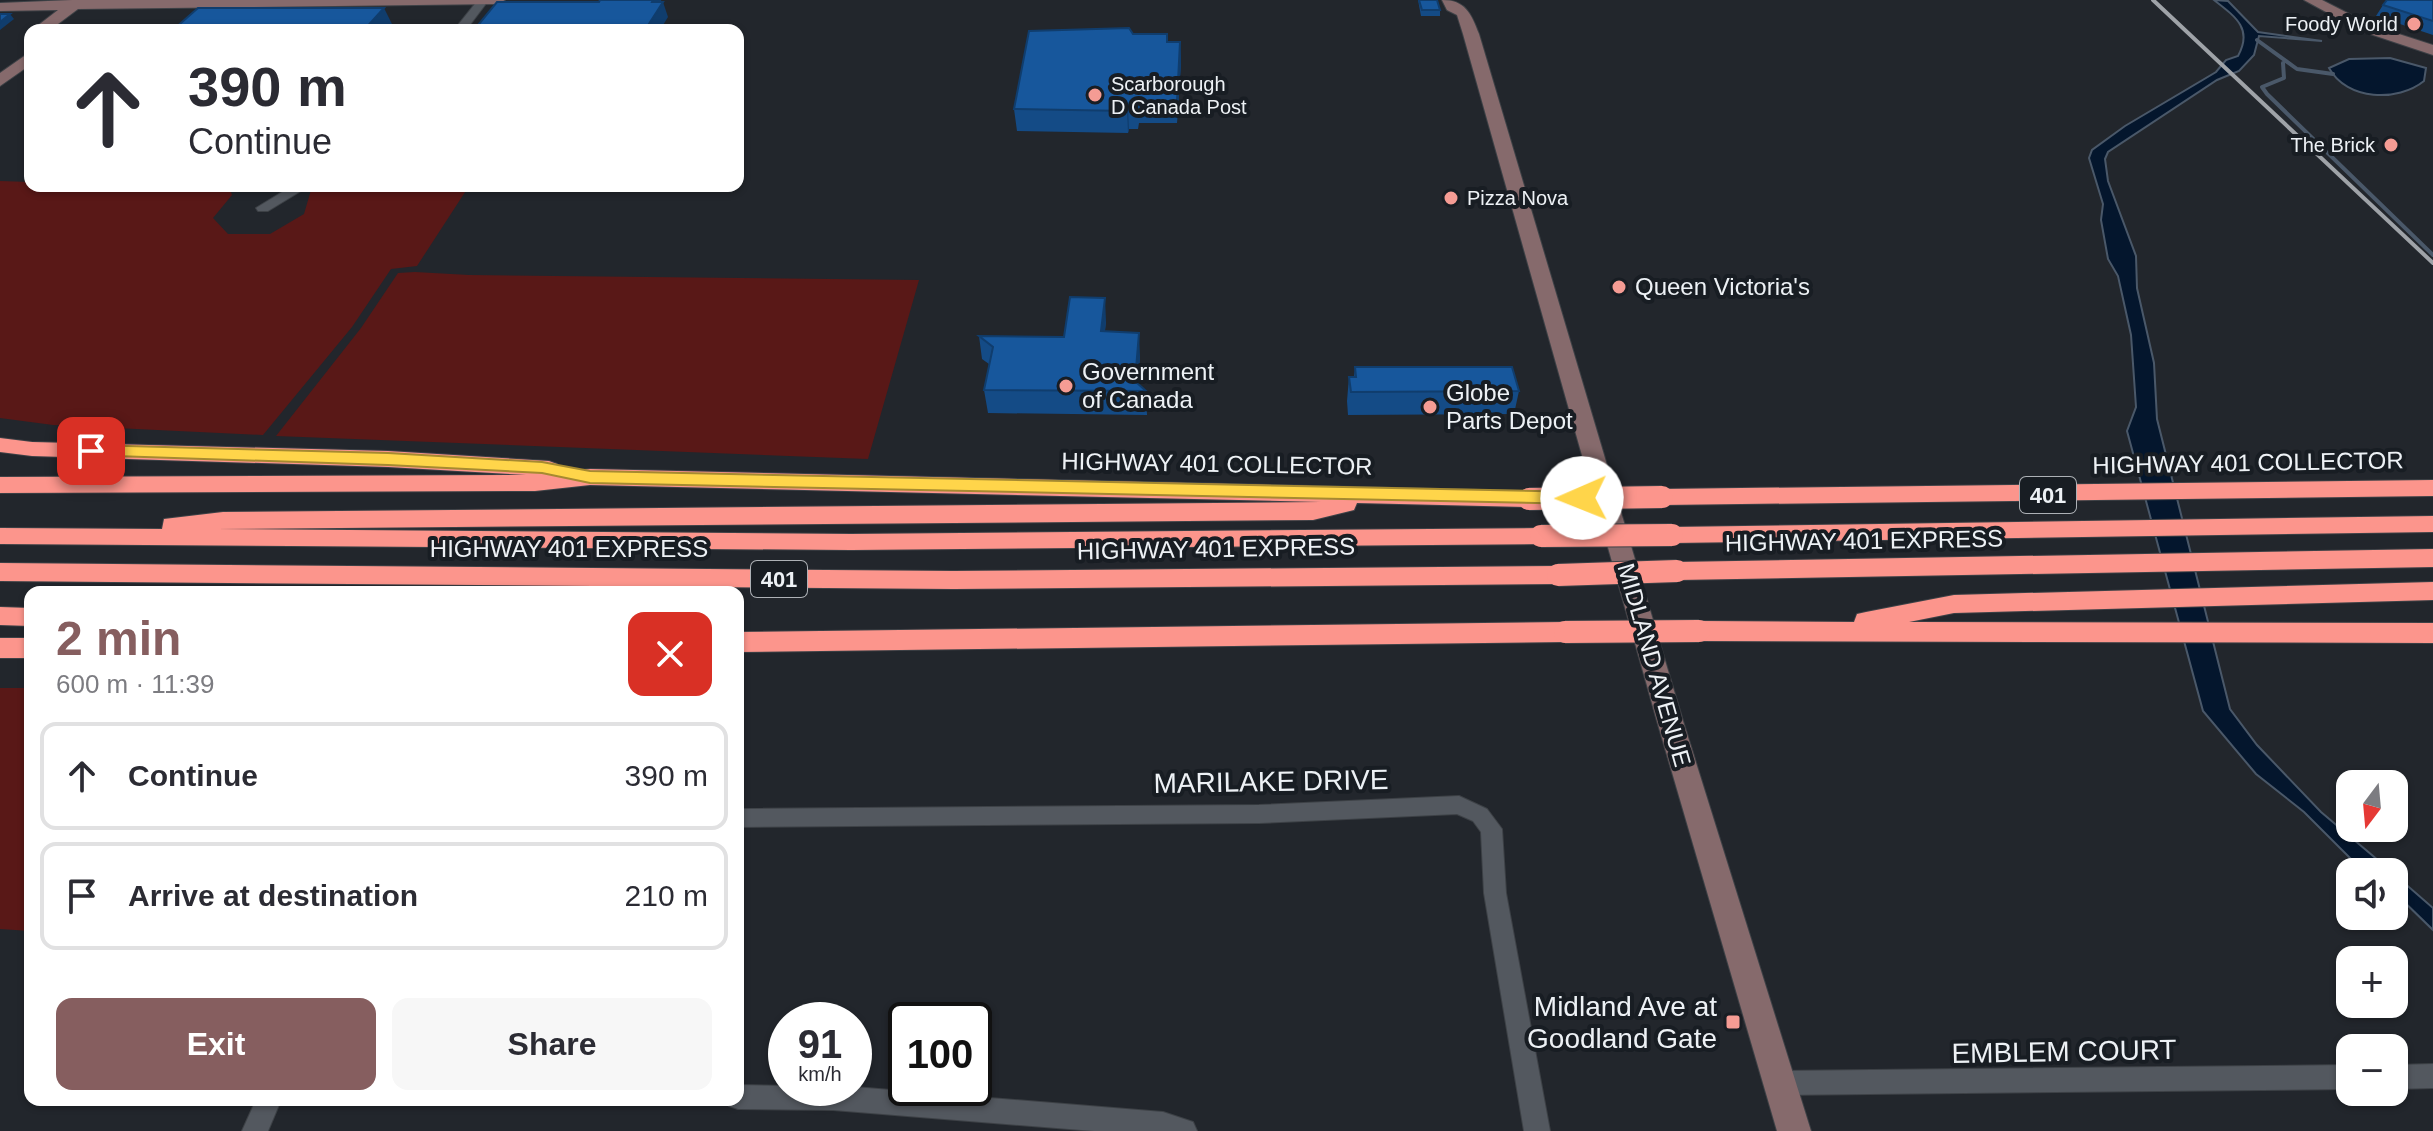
<!DOCTYPE html>
<html lang="en">
<head>
<meta charset="utf-8">
<style>
	:root { --surface:#fff; --page:#f7f7f7; --text:#2b2b33; --muted:#7c7c81; --line:#e1e1e2; --accent:#865e5f }
	body { margin:0; font-family:Arial,sans-serif; background:var(--page); color:var(--text); height:100vh; display:flex; flex-direction:column; font-size:30px; white-space:nowrap }
	* { box-sizing:border-box; margin:0 }
	p { font-size:26px; color:var(--muted) }
	.icon { flex:none; width:44px; height:44px; fill:none; stroke:currentColor; stroke-width:2; stroke-linecap:round; stroke-linejoin:round }
	.map { position:relative; flex:1; overflow:hidden }
	.sheet { position:absolute; left:24px; top:586px; width:720px; height:520px; display:flex; flex-direction:column; background:var(--surface); border-radius:16px; box-shadow:0 2px 6px #0004 }
	.sheet>* { flex:none }
	.guide { position:absolute; left:24px; top:24px; width:720px; height:168px; border-radius:16px; box-shadow:0 2px 6px #0004; background:#fff; color:var(--text); overflow:hidden }
	.needle { width:52px; rotate:196deg }
	.fabs { position:absolute; left:2336px; top:770px; display:grid; gap:16px }
	.fabs a { display:grid; place-items:center; width:72px; height:72px; border-radius:16px; background:var(--surface); box-shadow:0 2px 6px #0004; font-size:40px }
	.speed { position:absolute; left:768px; top:1002px; display:flex; gap:16px; font-size:40px; font-weight:700; text-align:center }
	.speed>* { display:grid; place-content:center; width:104px; height:104px; border-radius:50%; background:var(--surface); box-shadow:0 2px 6px #0004; line-height:1 }
	.speed small { font-size:20px; font-weight:400 }
	.speed .limit { border:4px solid #111; border-radius:12px; background:#fff; color:#111 }
	.pin { position:absolute; display:grid; place-items:center; width:68px; height:68px; color:#fff; margin:-34px; border-radius:16px; box-shadow:0 4px 12px #0006 }
	.me { position:absolute; width:88px; margin:-44px; rotate:269deg; stroke-linejoin:round; filter:drop-shadow(0 0 6px #0008) }
	.turn { display:flex; align-items:center; gap:28px; height:168px; padding:0 32px; font-size:36px }
	.turn .icon { width:104px; height:104px; stroke-width:2.5 }
	.turn b { display:block; font-size:56px; line-height:68px }
	.round { display:grid; place-items:center; flex:none; width:84px; height:84px; border-radius:16px; background:var(--page) }
	.head { display:flex; align-items:center; justify-content:space-between; height:136px; padding:0 32px }
	h1 { font-size:48px; font-weight:700; line-height:60px; color:var(--accent) }
	.action { display:flex; gap:16px; margin-top:auto; padding:16px 32px }
	.action a { flex:1; height:92px; border-radius:16px; background:var(--accent); color:#fff; font-size:32px; font-weight:700; line-height:92px; text-align:center }
	.action a+a { background:var(--page); color:var(--text) }
	ul { padding:0; list-style:none }
	li { display:flex; align-items:center; gap:24px; height:108px; margin:0 16px 12px; padding:0 16px; border:4px solid var(--line); border-radius:16px }
	li div { flex:1 }
	li b { display:block; font-size:30px }
	li em { font-style:normal }
	.map>svg:first-child { display:block }
	.green { fill:#591817 }
	.water { fill:#04162d; stroke:#4a5869; stroke-width:2 }
	.lines { fill:none; stroke-linecap:round; stroke-linejoin:round }
	.stream { stroke:#4a5869; stroke-width:4 }
	.street-casing { stroke:#3d4146; stroke-width:2 }
	.secondary-casing { stroke:#3d4146; stroke-width:2 }
	.highway-casing { stroke:#3d4146; stroke-width:2 }
	.street { fill:#53585f; fill-rule:evenodd }
	.secondary { fill:#866a6c; fill-rule:evenodd }
	.highway { fill:#fc958c; fill-rule:evenodd }
	.rail { stroke:#9fa3a8; stroke-width:4 }
	.highway-bridge-casing { stroke:#3d4146; stroke-width:24; stroke-linecap:butt }
	.highway-bridge { stroke:#fc958c; stroke-width:22 }
	.wall { fill:#144b86 }
	.shaded-wall { fill:#103d6d }
	.building { fill:#17579c; stroke:#103d6d; stroke-width:2 }
	.route { fill:#ffd54a; stroke:#a68a30; stroke-width:2 }
	.poi-dot { fill:#f59c94; stroke:#181d23; stroke-width:3 }
	.labels { text-anchor:middle; stroke-width:8; stroke-linejoin:round; paint-order:stroke }
	.far-poi-label { font-size:20px; fill:#edf1f5; stroke:#181d23; text-anchor:end }
	.shield { fill:#181d23; stroke:#adb1b6; stroke-width:2 }
	.shield-label { font-size:22px; font-weight:bold; fill:#edf1f5 }
	.poi-label { font-size:24px; fill:#edf1f5; stroke:#181d23; text-anchor:start }
	.street-label { font-size:24px; fill:#edf1f5; stroke:#181d23 }
	.near-street-label { font-size:28px; fill:#edf1f5; stroke:#181d23 }
	.near-poi-label { font-size:28px; fill:#edf1f5; stroke:#181d23; text-anchor:end }
</style>
</head>
<body>
<div class="map">
<svg width="2433" height="1131" viewBox="0 0 2433 1131">
	<rect width="100%" height="100%" fill="#22262c"/>
	<path class="green" d="M0,181l30,1v4h199l3,9 -19,23 15,16h42l34,-20 7,-24 5,-4h153l-52,80 -26,3 -39,58 -89,108 -210,-10 -53,-7z
		M415,272l54,3 450,5 -51,179 -592,-23 85,-108 37,-55z
		M0,688h30v243l-30,-2z"/>
	<path class="water" d="M2214,0l14,1 30,31 64,9 -63,-5 -5,19 -15,16 -22,9 -109,72 -3,7 3,22 28,75 1,32 17,75 3,56 73,290 27,36 64,67 71,60h-24l-14,-10 -50,-50 -48,-38 -53,-63 -76,-280 9,-24 -5,-72 -13,-59 -10,-17 -7,-39 2,-16 -14,-46 3,-8 33,-24 91,-54 10,-12 12,-4c15,-27 -2,-39 -24,-56z
		M2390,58l36,10 -2,13c-26,21 -77,20 -95,-13l20,-9z
		M2394,874l39,34v22l-39,-38z"/>
	<g class="lines">
		<path class="stream" d="M2257,40l40,29 36,5
			M2283,63l1,15 -22,9 5,7 166,161"/>
		<g class="street-casing">
			<path id="street" d="M478,0l10,1 -22,29h-12z
				M292,186h17l-41,25h-10l-2,-3z
				M1459,796l28,13 15,20 4,64 44,238h-26l-40,-238 -3,-61 -8,-11 -16,-7 -198,9 -521,4v-18l521,-4z
				M2433,1064v24l-39,1v-24z
				M2350,1065v24l-572,6 -9,-3 -3,-9 3,-9 9,-3z
				M738,1085l116,2 309,25 30,10 4,9h-103l-261,-21 -95,-1 -9,-3 -2,-6h11z
				M256,1100h25l-13,31h-26z"/>
		</g>
		<g class="secondary-casing">
			<path id="secondary" d="M505,0l-7,4 -420,5 -28,21h-18l26,-20 -58,1v-8l72,-3z
				M1442,0c23,0 29,13 37,34l204,687 128,410h-34l-120,-410 -194,-687 -6,-19 -10,-5z
				M2304,0h18l49,25 62,20v10l-72,-24z
				M30,52v13l-30,21v-13z"/>
		</g>
		<g class="highway-casing">
			<path id="highway" d="M0,438l32,4 356,9 161,10 8,3 1,9 32,-4 939,22 11,8 -11,8 -172,-4 -3,7 -41,10 -1098,9 636,5 690,-6 8,2 4,6 -4,6 -8,2 -690,6 -851,-6v-16l162,1 2,-10 59,-7 1098,-10 -731,-17 -55,6 -535,2v-16l526,-2 -138,-8 -356,-11 -32,-4z
				M2433,480v16l-771,9 -11,-8 11,-8z
				M2433,516v16l-761,11 -8,-2 -4,-6 4,-6 8,-2z
				M2433,549v18l-756,13 -9,-3 -3,-6 3,-6 9,-3z
				M0,563l954,8 604,-5 9,3 3,6 -3,6 -9,3 -604,5 -954,-8z
				M2433,582v18l-479,13 -45,9 524,1v20l-734,-2 -9,-3 -4,-7 4,-7 9,-3 155,1 3,-8 9,-2 88,-17z
				M0,607l30,1v18l-30,-1z
				M1565,622l9,3 4,7 -4,7 -9,3 -827,10v-20z
				M0,638h30v20h-30z"/>
		</g>
		<use href="#street" class="street"/>
		<use href="#secondary" class="secondary"/>
		<use href="#highway" class="highway"/>
		<path class="rail" d="M2153,0l280,263"/>
		<g class="highway-bridge-casing">
			<path id="highway-bridge" d="M1529,499l133,-2
				M1541,536l131,-1
				M1558,575l119,-4
				M1565,632l134,-1"/>
		</g>
		<use href="#highway-bridge" class="highway-bridge"/>
	</g>
	<path class="wall" d="M1418,0h19l3,10v6h-19z
		M2433,0v35l-57,-19 7,-11z
		M1133,34l34,8h13l1,21 -4,60h-38l-1,6h-9l-1,4 -111,-2 -3,-22z
		M1106,321l-1,10 35,25 -2,28 8,7 1,24 -159,-2 -4,-23 5,-26 -7,-5 -3,-23 85,1z
		M1355,367l164,24 -5,23 -166,1 -1,-14 2,-24h5z"/>
	<path class="shaded-wall" d="M653,0h8l1,3 1,-1 5,15 -8,13h-15z
		M384,8l8,16 -6,6h-22z
		M10,14l4,5 -14,11v-8z
		M1180,42l1,21 -4,60v-22z
		M1128,107l1,22 -1,4 -1,-22z
		M1105,298l1,23 -4,33 -1,-23z
		M1139,333l1,23 -2,35 -3,-10z"/>
	<path class="building" d="M600,0h53l-1,2h11l-18,28h-171l23,-28h102z
		M1419,0h18l3,10h-18z
		M2387,0h46v21l-50,-16z
		M198,8h186l-20,22h-191z
		M0,14h10l-10,8z
		M1129,28l4,6h34v8h13l-3,59h-39l-1,6h-9l-1,4 -113,-2 15,-78z
		M1070,297l35,1 -4,33 38,2 -4,48 11,10 -162,-1 9,-43 -14,-11 85,1z
		M1355,367h157l7,24 -168,1 -2,-15h7z"/>
	<path class="route" d="M91,445l297,8 154,9 48,9 992,21 9,6 -9,6 -992,-21 -48,-10 -154,-8 -303,-10 -2,-4z"/>
	<g class="poi-dot">
		<circle cx="2414" cy="24" r="8"/>
		<circle cx="1095" cy="95" r="8"/>
		<circle cx="2391" cy="145" r="8"/>
		<circle cx="1451" cy="198" r="8"/>
		<circle cx="1619" cy="287" r="8"/>
		<circle cx="1066" cy="386" r="8"/>
		<circle cx="1430" cy="407" r="8"/>
		<rect x="1725" y="1014" width="16" height="16" rx="4"/>
	</g>
	<g class="labels">
		<g class="far-poi-label">
			<text x="2398" y="31">Foody World</text>
			<text x="1111" y="91" text-anchor="start">Scarborough<tspan x="1111" dy="23">D Canada Post</tspan></text>
			<text x="2375" y="152">The Brick</text>
			<text x="1467" y="205" text-anchor="start">Pizza Nova</text>
		</g>
		<g class="shield">
			<rect x="2020" y="477" width="56" height="36" rx="6"/>
			<rect x="751" y="561" width="56" height="36" rx="6"/>
		</g>
		<g class="shield-label">
			<text x="2048" y="503">401</text>
			<text x="779" y="587">401</text>
		</g>
		<g class="poi-label">
			<text x="1635" y="295">Queen Victoria's</text>
			<text x="1082" y="380">Government<tspan x="1082" dy="28">of Canada</tspan></text>
			<text x="1446" y="401">Globe<tspan x="1446" dy="28">Parts Depot</tspan></text>
		</g>
		<g class="street-label">
			<text transform="translate(2248 463) rotate(-1)" y="8">HIGHWAY 401 COLLECTOR</text>
			<text transform="translate(1217 464) rotate(1)" y="8">HIGHWAY 401 COLLECTOR</text>
			<text transform="translate(1864 541) rotate(-1)" y="8">HIGHWAY 401 EXPRESS</text>
			<text x="569" y="557">HIGHWAY 401 EXPRESS</text>
			<text transform="translate(1216 549) rotate(-1)" y="8">HIGHWAY 401 EXPRESS</text>
			<text transform="translate(1654 665) rotate(74)" y="8">MIDLAND AVENUE</text>
		</g>
		<g class="near-street-label">
			<text transform="translate(1271 781) rotate(-1)" y="10">MARILAKE DRIVE</text>
			<text transform="translate(2064 1051) rotate(-1)" y="10">EMBLEM COURT</text>
		</g>
		<g class="near-poi-label">
			<text x="1717" y="1016">Midland Ave at<tspan x="1717" dy="32">Goodland Gate</tspan></text>
		</g>
	</g>
</svg>
<div class="fabs">
<a><svg class="needle" viewBox="-14 -14 28 28"><path d="M0-13l5 13h-10z" fill="#e53935"/><path d="M0 13l5-13h-10z" fill="#7c7c81"/></svg></a>
<a><svg class="icon" aria-label="sound" viewBox="0 0 24 24"><path d="M4 9h4l5-4v14l-5-4H4zM17 9q2 3 0 6"/></svg></a>
<a>+</a>
<a>−</a>
</div>
<div class="speed"><div>91<small>km/h</small></div><div class="limit">100</div></div>
<div class="pin" style="left:91px;top:451px;background:#d93025"><svg class="icon" aria-label="arrive" viewBox="0 0 24 24"><path d="M6 21V4h12l-3 4 3 4H6"/></svg></div>
<svg class="me" style="left:1582px;top:498px" viewBox="-20 -20 40 40"><circle r="19" fill="#fff"/><path d="M0-13L10 11 0 6-10 11z" fill="#ffd54a"/></svg>
<div class="guide">
<div class="turn"><svg class="icon" aria-label="ahead" viewBox="0 0 24 24"><path d="M12 20V5M6 11l6-6 6 6"/></svg><div><b>390 m</b>Continue</div></div>
</div>
<section class="sheet">
<div class="head"><div><h1>2 min</h1><p>600 m · 11:39</p></div><a class="round" style="background:#d93025;color:#fff"><svg class="icon" aria-label="close" viewBox="0 0 24 24"><path d="M6 6l12 12M18 6L6 18"/></svg></a></div>
<ul>
<li><svg class="icon" aria-label="ahead" viewBox="0 0 24 24"><path d="M12 20V5M6 11l6-6 6 6"/></svg><div><b>Continue</b></div><em>390 m</em></li>
<li><svg class="icon" aria-label="arrive" viewBox="0 0 24 24"><path d="M6 21V4h12l-3 4 3 4H6"/></svg><div><b>Arrive at destination</b></div><em>210 m</em></li>
</ul>
<div class="action"><a>Exit</a><a>Share</a></div>
</section>
</div>
</body>
</html>
